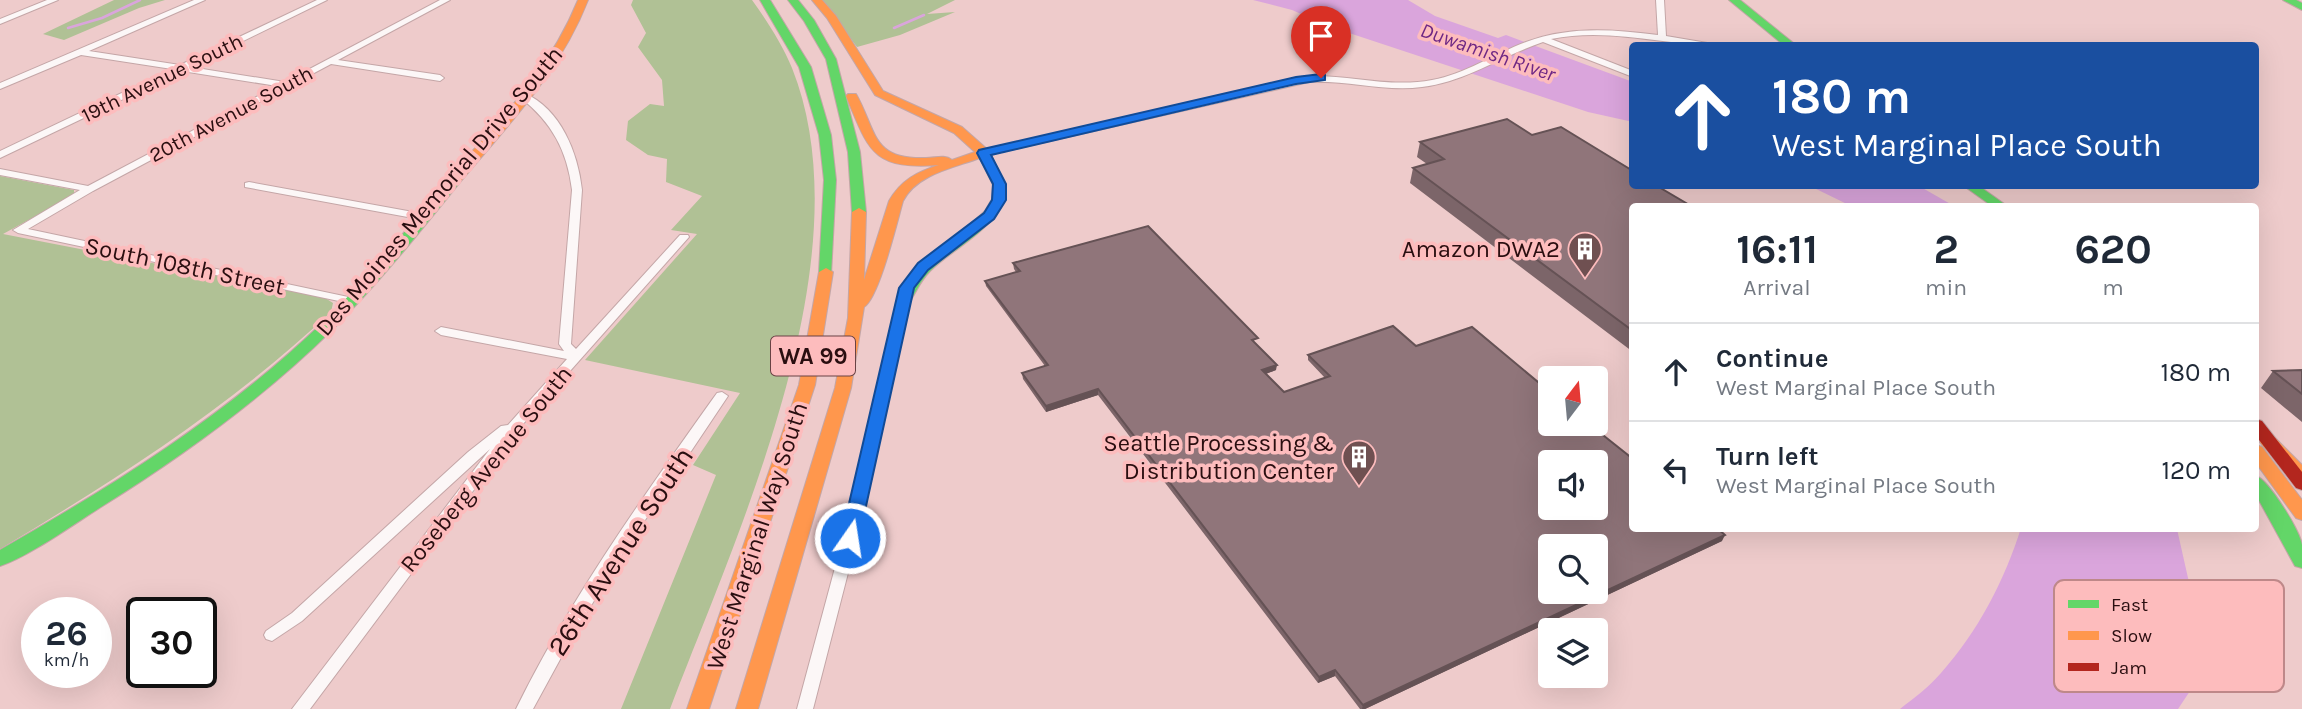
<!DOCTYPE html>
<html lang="en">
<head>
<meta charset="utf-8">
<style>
	:root { --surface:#fff; --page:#f6f6f7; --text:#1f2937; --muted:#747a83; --line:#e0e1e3 }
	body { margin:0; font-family:Karla,sans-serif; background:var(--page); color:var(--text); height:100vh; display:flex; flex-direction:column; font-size:26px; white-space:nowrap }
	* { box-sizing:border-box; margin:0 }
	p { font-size:23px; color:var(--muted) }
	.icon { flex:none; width:38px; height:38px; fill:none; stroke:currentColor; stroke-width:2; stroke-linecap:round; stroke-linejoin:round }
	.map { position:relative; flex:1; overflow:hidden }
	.sheet { position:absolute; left:1629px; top:203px; width:630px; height:329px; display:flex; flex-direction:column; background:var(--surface); border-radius:7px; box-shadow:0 7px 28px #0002 }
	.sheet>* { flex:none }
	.guide { position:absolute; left:1629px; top:42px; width:630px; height:147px; border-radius:7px; box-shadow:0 7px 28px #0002; background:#1a4fa0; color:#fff; overflow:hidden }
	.needle { width:46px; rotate:16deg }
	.tools { position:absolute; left:1538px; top:366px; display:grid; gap:14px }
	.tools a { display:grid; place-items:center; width:70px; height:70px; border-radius:7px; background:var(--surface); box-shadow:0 7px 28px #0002; font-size:35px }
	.speed { position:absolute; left:21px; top:597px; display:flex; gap:14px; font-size:35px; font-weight:700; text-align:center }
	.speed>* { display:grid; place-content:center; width:91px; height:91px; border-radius:50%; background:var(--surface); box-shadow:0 7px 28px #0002; line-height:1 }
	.speed small { font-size:18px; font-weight:400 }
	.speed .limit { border:4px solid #111; border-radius:10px; background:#fff; color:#111 }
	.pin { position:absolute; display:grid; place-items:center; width:60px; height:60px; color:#fff; margin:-72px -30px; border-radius:50% 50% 50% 0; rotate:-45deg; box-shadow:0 0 7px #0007 }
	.pin .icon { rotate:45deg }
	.me { position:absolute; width:77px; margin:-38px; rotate:13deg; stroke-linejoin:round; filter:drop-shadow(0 0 5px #0008) }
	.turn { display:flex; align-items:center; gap:24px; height:147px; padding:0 28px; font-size:32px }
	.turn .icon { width:91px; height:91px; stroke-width:2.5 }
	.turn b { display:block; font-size:49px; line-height:60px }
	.eta { display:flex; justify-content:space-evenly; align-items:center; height:119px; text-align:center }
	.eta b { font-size:42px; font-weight:700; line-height:49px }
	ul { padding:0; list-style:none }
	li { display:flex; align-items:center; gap:21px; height:98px; padding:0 28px; border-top:2px solid var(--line) }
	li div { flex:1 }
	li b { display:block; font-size:26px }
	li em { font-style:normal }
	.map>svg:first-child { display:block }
	.green { fill:#b0c195 }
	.water { fill:#daa5dc }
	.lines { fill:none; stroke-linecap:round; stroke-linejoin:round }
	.stream { stroke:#daa5dc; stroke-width:2.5 }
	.street-casing { stroke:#c4a6a7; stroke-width:2 }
	.fast-casing { stroke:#c4a6a7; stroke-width:2 }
	.slow-casing { stroke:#c4a6a7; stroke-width:2 }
	.jam-casing { stroke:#c4a6a7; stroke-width:2 }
	.street { fill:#fcf7f7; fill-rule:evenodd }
	.fast { fill:#63d668; fill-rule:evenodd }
	.slow { fill:#ff974d; fill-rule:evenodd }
	.jam { fill:#b3261e; fill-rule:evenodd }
	.wall { fill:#7c6569 }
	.shaded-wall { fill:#655255 }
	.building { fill:#90757a; stroke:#655255; stroke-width:2; fill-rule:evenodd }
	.route { fill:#1a73e8; stroke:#114b97; stroke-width:2 }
	.labels { text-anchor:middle; stroke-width:7; stroke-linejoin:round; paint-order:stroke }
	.far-water-label { font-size:21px; font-style:italic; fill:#6f2784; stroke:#fdbcbd }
	.far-street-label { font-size:21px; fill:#2a0e10; stroke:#fdbcbd }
	.shield { fill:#fdbcbd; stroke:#694244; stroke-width:2 }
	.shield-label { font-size:23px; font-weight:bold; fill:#2a0e10 }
	.street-label { font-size:24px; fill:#2a0e10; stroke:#fdbcbd }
	.poi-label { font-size:24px; fill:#2a0e10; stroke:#fdbcbd; text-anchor:end }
	.near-street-label { font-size:28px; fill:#2a0e10; stroke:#fdbcbd }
	.key { fill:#fdbcbd; stroke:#be8889; stroke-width:2 }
	.key-label { font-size:19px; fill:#2a0e10 }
</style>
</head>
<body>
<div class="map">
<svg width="2302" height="709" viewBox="0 0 2302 709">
	<rect width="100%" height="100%" fill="#eecbcb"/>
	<path class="green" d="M114,0h51l-26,8 -75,32 -21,-6z
		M633,0h119c15,21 30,44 40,68 75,188 -54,463 -122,641h-49l95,-234 -23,-10 47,-72 -155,-33 112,-126 -26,-4 31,-34 -36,-14 1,-23 -19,-4 -22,-15 2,-19 22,-17 14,2 -2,-26 -24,-33 8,-14 -15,-28z
		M822,0h133l-28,14 28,-2 -55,23 -43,12z
		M0,176l74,14v5l-71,39 319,62 11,7 -2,9c-100,94 -214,167 -331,237z"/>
	<path class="water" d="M1253,0h155l27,16 63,22 8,-3 127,47v40l-45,-10 -257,-85 -39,-17z
		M1810,186h109l35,20h-103z
		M2021,528l156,1 11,49 14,47 -12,66 -12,18h-278c14,-11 29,-22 41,-36 37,-42 63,-91 80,-145z"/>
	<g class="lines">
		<path class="stream" d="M68,28l34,-10 38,-18
			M894,28l30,-13"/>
		<g class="street-casing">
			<path id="street" d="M47,0h11l-58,24v-5z
				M194,0h11l-116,51 91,14 137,-65h10l-137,67 95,15 155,-82h10l-112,60 102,15 4,3 -4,3 -109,-17 -238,127 -65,38 325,69 4,1 2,2 -2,2 -4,1 -335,-71 -5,-3 67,-40 -80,-15v-6l88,17 189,-100 -95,-15 -182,87v-7l172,-82 -91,-14 -81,34v-6z
				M1656,0h8l2,36 59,10c-59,0 -115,-19 -174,-7l82,32v6l-90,-35c-41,14 -78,40 -121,45 -37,5 -75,-7 -113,-5l-325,74 -5,-3 5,-3 325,-74c41,-1 82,12 123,4 33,-6 62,-26 94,-38 42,-16 87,-13 132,-7z
				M524,93c37,16 54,60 58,97l-11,154 5,5 104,-114h8l1,2 -166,187 -213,285h-18l198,-260 -188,172 -30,20 -6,-2 -2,-4 2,-4 26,-18 176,-161 33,-26 7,-1 59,-66 -126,-24 -6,-4 6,-4 123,24 -5,-7 13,-154c-5,-40 -20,-67 -51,-92v-4z
				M249,182l175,32 5,3 -5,3 -179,-33v-4z
				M904,297l6,3 -53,238 -44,171h-16l46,-171 55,-238z
				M722,392l6,4 -105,157 -48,79 -42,77h-17c55,-112 129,-215 201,-316z"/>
		</g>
		<g class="fast-casing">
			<path id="fast" d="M760,0h10l41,67 20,68 5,45 -5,95h-10l-2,-3 5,-92 -5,-45 -20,-68z
				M788,0h10l16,20 22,39 24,93 6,60 -2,3h-10l-2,-3 -4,-60 -22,-93 -22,-38z
				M1729,0h11l57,46h-12z
				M2283,0h13l6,3v7z
				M455,175l6,4 -1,3c-41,51 -82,102 -128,148 -70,69 -149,126 -231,177 -27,17 -73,50 -101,59v-16c114,-65 226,-135 321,-226 47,-46 88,-97 129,-148z
				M999,180l6,4c0,43 -48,60 -75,87 -10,10 -14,21 -21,32h-10l-2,-3c19,-40 57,-59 88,-89l7,-12 1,-15z
				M1964,186h15l28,20h-15z
				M2256,476c13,4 44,55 46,69 0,8 0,16 0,23l-7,-2 -39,-71z"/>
		</g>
		<g class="slow-casing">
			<path id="slow" d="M578,0h10c-28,72 -79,124 -128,182h-10v-6c49,-55 100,-106 128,-176z
				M812,0h10l14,16 47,75 79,36 26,23 17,34 -1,3h-10l-14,-29c-27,10 -63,16 -77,43 -6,21 -24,97 -39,106l-13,81 -93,321h-22l99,-321 13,-70 4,-106 7,-4 7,4 -2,68 25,-79c12,-21 28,-29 50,-36 -68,5 -70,-15 -93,-69l2,-2h8c21,37 15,66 70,64 9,0 19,-4 26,2l23,-8 -21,-19 -79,-38 -48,-77z
				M826,268l7,4 -18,113 -106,324h-22l112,-324 20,-113z
				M2269,436l6,2 27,27v16l-6,-2 -33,-33 -3,-4 3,-4z
				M2256,445l6,2 40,53v20l-6,-2 -40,-55z"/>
		</g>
		<g class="jam-casing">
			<path id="jam" d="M2256,419l6,2 40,51v18l-6,-2 -40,-52z"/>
		</g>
		<use href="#street" class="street"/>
		<use href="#fast" class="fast"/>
		<use href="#slow" class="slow"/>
		<use href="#jam" class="jam"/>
	</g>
	<path class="wall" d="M1532,135l101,71v146l-223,-169 3,-15 14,-4 -10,-7 3,-15z
		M1013,263l244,81h-1l20,26 -10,4 18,18 41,-14 -17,-18v-5l108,-9 306,195 -357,168h-5l-25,-33 -17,7 -220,-288 -52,17 -23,-33 -1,-6 23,-7 -59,-80 -1,-5 31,-9 -2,-3z
		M2302,370v52l-41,-34 12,-17z"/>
	<path class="shaded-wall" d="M1277,365l-1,5 -14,5v-5z
		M1098,389v6l-52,17v-6z
		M1725,535l-3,6 -357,168h-3l1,-4z
		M1335,670v6l-17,7 1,-6z"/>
	<path class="building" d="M1507,119l25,16 29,-8 72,44v15h24l34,20h-58v125l-220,-163 31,-9 -24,-17z
		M1148,226l110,112 -6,2 25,25 -15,5 22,22 46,-16 -22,-21 85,-29 23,20 56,-19 78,65v32h39l44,35v69h84l8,7 -362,170 -28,-35 -16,7 -221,-288 -52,17 -24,-33 26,-8 -63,-84 35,-10 -7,-8zM1550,462h46v46h-46zM1550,546h46v46h-46z
		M2302,370v24l-29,-23z"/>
	<path class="route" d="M1321,74l4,1v5l-29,4 -305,71 15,29v16l-12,19 -66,51 -14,18 -55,250 -2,4h-14l-2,-4 58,-250 19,-25 66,-50 8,-13 1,-16 -16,-31 2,-3 317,-73z"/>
	<defs>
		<g id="building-pin" transform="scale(1.75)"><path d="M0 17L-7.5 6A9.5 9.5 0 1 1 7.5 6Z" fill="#6f5051" stroke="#fdbcbd"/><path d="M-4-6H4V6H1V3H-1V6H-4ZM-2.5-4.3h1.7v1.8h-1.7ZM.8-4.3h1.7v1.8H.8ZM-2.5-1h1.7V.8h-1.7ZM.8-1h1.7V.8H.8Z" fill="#fff"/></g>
	</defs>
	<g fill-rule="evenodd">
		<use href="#building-pin" x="1585" y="249"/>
		<use href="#building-pin" x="1359" y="457"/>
	</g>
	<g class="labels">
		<g class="far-water-label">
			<text transform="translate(1488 52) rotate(19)" y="7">Duwamish River</text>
		</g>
		<g class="far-street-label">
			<text transform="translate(162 78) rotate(-26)" y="7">19th Avenue South</text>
			<text transform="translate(231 114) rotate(-28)" y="7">20th Avenue South</text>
		</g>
		<rect class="shield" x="771" y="336.5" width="84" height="39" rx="5"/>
		<g class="shield-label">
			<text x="813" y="364">WA 99</text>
		</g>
		<g class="street-label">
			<text transform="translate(439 191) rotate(-50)" y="8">Des Moines Memorial Drive South</text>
			<text transform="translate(185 266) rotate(12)" y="8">South 108th Street</text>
			<text transform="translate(486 469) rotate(-51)" y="8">Roseberg Avenue South</text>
			<text transform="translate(757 536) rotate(-72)" y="8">West Marginal Way South</text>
		</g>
		<g class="poi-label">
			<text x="1560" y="257">Amazon DWA2</text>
			<text x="1334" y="451">Seattle Processing &amp;<tspan x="1334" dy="28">Distribution Center</tspan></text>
		</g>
		<g class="near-street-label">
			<text transform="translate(620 551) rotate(-57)" y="10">26th Avenue South</text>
		</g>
	</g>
	<rect x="2054" y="580" width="230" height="112" rx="10" class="key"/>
	<rect x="2068" y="600" width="31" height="8" fill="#63d668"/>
	<rect x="2068" y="631" width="31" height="9" fill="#ff974d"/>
	<rect x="2068" y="663" width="31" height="8" fill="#b3261e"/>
	<g class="key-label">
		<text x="2111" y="611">Fast</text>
		<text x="2111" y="642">Slow</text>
		<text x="2111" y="674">Jam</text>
	</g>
</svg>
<div class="tools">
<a><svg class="needle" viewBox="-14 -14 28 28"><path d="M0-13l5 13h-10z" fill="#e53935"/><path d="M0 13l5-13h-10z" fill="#747a83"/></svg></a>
<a><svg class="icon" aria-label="sound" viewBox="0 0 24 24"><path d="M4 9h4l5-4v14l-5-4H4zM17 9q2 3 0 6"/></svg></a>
<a><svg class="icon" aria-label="search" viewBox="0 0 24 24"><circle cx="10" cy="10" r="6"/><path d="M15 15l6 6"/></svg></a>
<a><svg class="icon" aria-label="layers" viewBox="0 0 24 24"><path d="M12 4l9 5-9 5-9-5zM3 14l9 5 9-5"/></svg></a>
</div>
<div class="speed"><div>26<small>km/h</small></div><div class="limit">30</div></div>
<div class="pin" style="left:1321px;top:78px;background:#d93025"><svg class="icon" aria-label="arrive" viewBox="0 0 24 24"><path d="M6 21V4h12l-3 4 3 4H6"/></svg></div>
<svg class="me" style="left:850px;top:538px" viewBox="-20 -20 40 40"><circle r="17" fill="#1a73e8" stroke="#fff" stroke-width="3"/><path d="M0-11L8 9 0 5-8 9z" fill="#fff"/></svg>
<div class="guide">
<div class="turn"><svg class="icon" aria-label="ahead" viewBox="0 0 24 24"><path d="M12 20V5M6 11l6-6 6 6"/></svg><div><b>180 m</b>West Marginal Place South</div></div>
</div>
<section class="sheet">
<div class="eta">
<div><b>16:11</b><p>Arrival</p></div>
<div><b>2</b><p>min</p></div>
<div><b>620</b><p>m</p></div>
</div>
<ul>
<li><svg class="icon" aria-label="ahead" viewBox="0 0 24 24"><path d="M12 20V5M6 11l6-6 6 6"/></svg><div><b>Continue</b><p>West Marginal Place South</p></div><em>180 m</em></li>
<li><svg class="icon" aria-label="left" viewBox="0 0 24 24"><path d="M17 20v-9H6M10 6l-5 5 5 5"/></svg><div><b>Turn left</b><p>West Marginal Place South</p></div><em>120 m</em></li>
</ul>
</section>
</div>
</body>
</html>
